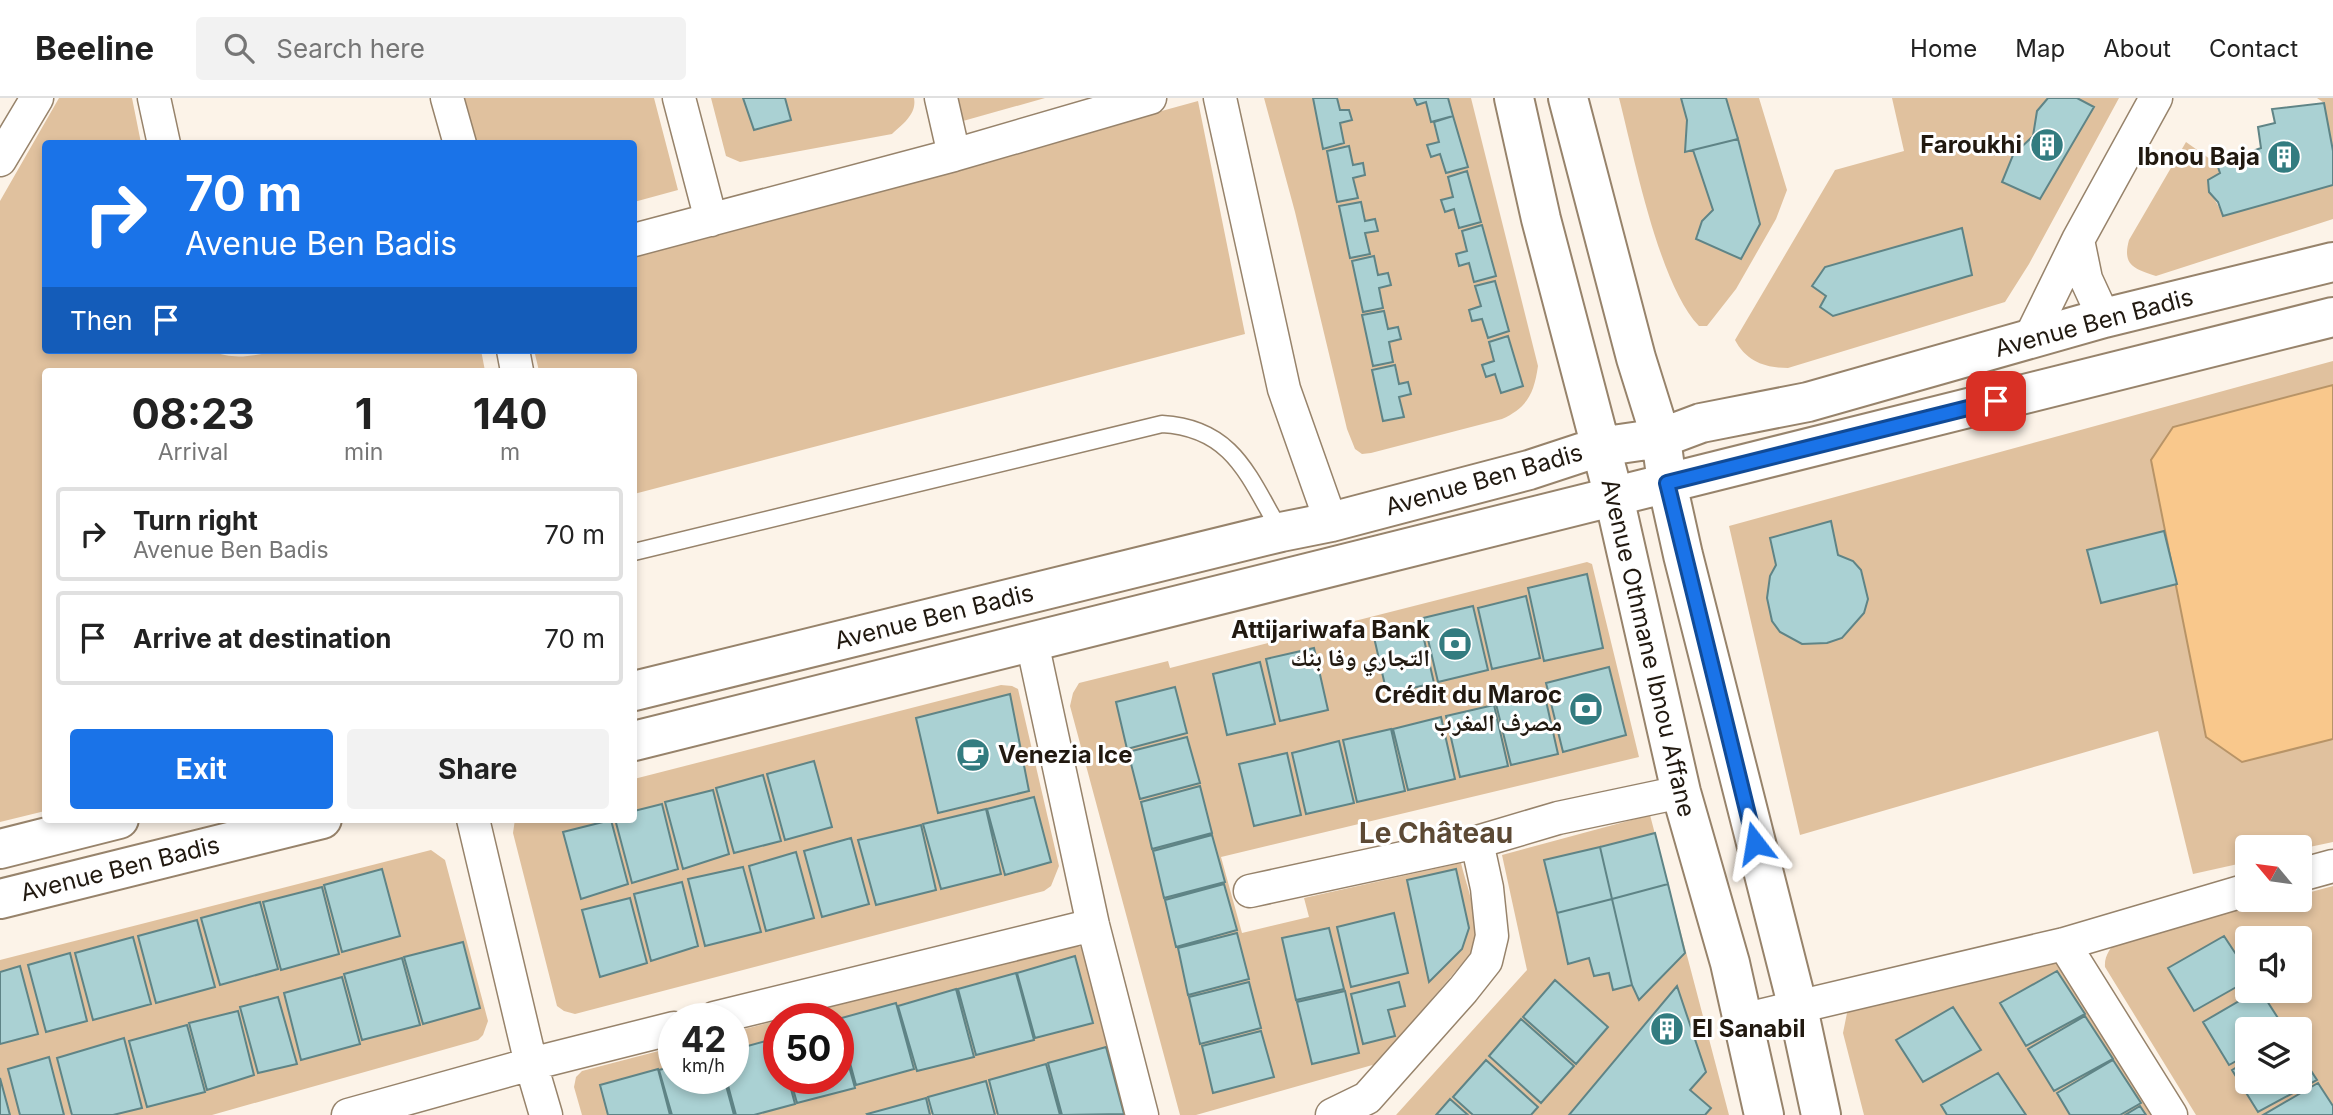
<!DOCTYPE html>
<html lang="en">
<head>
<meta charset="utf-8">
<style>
	:root { --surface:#fff; --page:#f2f2f2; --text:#222; --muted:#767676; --line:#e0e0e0; --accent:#1a73e8 }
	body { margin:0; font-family:Inter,"Noto Naskh Arabic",sans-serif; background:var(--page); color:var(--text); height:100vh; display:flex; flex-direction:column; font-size:26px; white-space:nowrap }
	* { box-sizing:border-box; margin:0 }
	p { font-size:23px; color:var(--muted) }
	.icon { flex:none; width:38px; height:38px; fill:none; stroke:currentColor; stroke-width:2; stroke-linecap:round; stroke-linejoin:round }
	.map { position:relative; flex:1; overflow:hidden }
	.side { position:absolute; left:42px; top:270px; width:595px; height:455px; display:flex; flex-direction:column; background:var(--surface); border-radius:7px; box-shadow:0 4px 10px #0003 }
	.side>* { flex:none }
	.banner { position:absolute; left:42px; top:42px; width:595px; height:214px; border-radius:7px; box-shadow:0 4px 10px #0003; background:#1a73e8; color:#fff; overflow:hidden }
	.needle { width:46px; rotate:299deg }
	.fabs { position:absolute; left:2235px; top:737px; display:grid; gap:14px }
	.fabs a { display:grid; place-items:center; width:77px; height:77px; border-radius:7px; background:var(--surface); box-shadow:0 4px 10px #0003; font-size:35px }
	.speed { position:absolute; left:658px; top:905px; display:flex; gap:14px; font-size:35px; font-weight:700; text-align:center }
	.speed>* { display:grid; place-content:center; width:91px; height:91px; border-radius:50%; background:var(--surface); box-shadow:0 4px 10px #0003; line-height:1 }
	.speed small { font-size:18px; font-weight:400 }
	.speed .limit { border:10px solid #d22; background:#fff; color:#111 }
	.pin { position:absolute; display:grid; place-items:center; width:60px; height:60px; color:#fff; margin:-30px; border-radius:14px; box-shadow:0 4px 10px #0006 }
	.me { position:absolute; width:77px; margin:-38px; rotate:346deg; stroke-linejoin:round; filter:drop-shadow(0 0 5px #0008) }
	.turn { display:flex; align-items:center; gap:24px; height:147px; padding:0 28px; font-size:32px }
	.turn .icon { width:91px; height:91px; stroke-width:2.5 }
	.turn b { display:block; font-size:49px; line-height:60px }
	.then { display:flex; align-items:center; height:66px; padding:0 28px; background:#0003; gap:14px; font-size:26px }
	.eta { display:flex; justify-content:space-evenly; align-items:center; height:119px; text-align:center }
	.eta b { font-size:42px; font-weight:700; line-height:49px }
	.action { display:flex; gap:14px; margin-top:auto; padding:14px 28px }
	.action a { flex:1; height:80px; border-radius:7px; background:var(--accent); color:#fff; font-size:28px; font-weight:700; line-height:80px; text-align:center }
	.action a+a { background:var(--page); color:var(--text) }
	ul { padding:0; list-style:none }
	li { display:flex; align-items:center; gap:21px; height:94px; margin:0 14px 10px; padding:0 14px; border:4px solid var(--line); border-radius:7px }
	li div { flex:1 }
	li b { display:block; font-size:26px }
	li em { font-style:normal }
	header { display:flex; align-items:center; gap:42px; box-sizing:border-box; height:98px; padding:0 35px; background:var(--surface); border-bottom:2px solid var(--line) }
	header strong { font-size:33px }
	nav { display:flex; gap:38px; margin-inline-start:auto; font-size:24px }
	.search { width:490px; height:63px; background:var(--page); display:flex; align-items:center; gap:18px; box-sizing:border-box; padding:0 24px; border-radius:7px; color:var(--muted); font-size:26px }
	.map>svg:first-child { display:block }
	.green { fill:#e0c19e; fill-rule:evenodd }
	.water { fill:#f9c88c; stroke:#b89467; stroke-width:2 }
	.building { fill:#aad1d3; stroke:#5f8486; stroke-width:2 }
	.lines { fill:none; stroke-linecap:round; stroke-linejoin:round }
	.lane-casing { stroke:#97836b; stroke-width:19 }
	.street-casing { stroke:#97836b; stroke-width:35 }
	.secondary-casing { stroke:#97836b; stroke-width:42 }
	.lane { stroke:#fff; stroke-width:16 }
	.street { stroke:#fff; stroke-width:32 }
	.secondary { stroke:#fff; stroke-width:38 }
	.route-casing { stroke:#114b97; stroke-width:18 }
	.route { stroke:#1a73e8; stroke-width:12 }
	.labels { text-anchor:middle; stroke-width:6; stroke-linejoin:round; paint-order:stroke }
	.poi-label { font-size:24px; font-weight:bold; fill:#211910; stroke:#fff; text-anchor:end }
	.street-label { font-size:24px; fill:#211910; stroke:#fff }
	.quarter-label { font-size:28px; font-weight:bold; fill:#5c4934; stroke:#fff }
</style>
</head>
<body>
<header>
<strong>Beeline</strong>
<div class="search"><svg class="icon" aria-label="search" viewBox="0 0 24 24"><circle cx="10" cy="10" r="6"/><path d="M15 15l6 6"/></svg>Search here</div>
<nav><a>Home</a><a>Map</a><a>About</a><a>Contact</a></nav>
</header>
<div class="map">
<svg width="2333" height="1017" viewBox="0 0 2333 1017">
	<rect width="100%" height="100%" fill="#fcf3e8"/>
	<path class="green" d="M59,0h73l9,45 -95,1v206h165c27,14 53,1 80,0 63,-2 127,0 190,0l4,21h-439l-1,440 -45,11v-621z
		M464,0h190l24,92 -44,12v-58l-157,-1z
		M711,0h203c3,16 -11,26 -22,36l-152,28 -14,-6z
		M958,0h87l-82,23z
		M1264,0h207l67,268c-4,27 -10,41 -36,53l-131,34 -9,1 -7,-5 -8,-20 -52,-217z
		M1619,0h140l28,92 -11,29 -40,70 -29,37h-8c-40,-41 -65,-170 -80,-228z
		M1892,0h227l-90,166 -24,38 -217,66c-23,0 -42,-7 -53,-28l100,-170 69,-19z
		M2317,0h16v53l-9,-48z
		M1198,3l47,233 -611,160v-123h-95l-5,-21h100v-94z
		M2186,44l31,22 3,9 -12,7c1,14 10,23 15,36l110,-31v34l-177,57c-22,-7 -34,-11 -27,-36z
		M2333,263v481l-33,7v-2h-53v15l-54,12 -35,-143 -358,104 -71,-309z
		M1587,464l5,2 47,193 -418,100 21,76 67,-16 -5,-19 157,-35c6,26 22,62 12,88l-97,113 -180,51h-16l-110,-409 3,-13 6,-10 89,-22 2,7z
		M1001,587l11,1 6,3 41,177 -8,20 -7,5 -469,123 -11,-3 -7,-5 -44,-173 2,-14h119v-40z
		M1650,717l79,300h-333l131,-145 -25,-115z
		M431,752l14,10 43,161 -5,14 -5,5 -266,75h-212v-155z
		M2333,788v229h-137l-91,-148c-1,-12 6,-19 13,-28l139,-39 -2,7 27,-7h18v-5zM2247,840h53v52h-53zM2247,931h53v53h-53z
		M1070,846l11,3 49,168h-548l-8,-28 2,-10 6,-6 92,-24v31h59v-46l46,-12v58h59v-60h-55z
		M2056,862l99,155h-291l-21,-82 4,-20 8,-7z"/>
	<path class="water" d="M2333,287v354l-91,23 -36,-25 -55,-277 22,-33z"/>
	<path class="building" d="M743,0h42l6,22 -37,10z
		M1313,0h24l3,12h9l3,10 -12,3 4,20 -21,6z
		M1414,0h34l5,18 -22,6 -5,-20 -9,3z
		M1681,0h45l12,41 -53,13 2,-32z
		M2048,0h29l17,9 -54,92 -38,-17 11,-27 20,-19 4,-25z
		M2324,5l9,48v34l-110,31 -5,-14 -9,-10 -1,-12 12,-7 -3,-9 44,-16 -3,-21 17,-4 -3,-14z
		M1453,18l15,51 -22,6 -6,-19 -9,3 -4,-12 12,-3 -5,-20z
		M1738,41l22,85 -19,35 -45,-20 6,-18 11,-11 -20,-60z
		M1349,48l4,19 10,-2 2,12 -12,3 5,20 -21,4 -10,-51z
		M1467,73l14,51 -22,6 -5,-19 -9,3 -4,-12 12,-3 -5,-20z
		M1361,104l4,19 10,-2 3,12 -13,2 5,21 -20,4 -11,-52z
		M1482,127l14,51 -22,6 -5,-19 -10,3 -3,-12 11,-3 -5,-20z
		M1962,130l10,47 -139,41 -13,-9 6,-11 -14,-10 13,-19z
		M1374,158l4,19 10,-2 3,12 -12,3 4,20 -20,4 -11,-51z
		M1495,183l14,50 -21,7 -6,-19 -10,2 -3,-11 12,-4 -6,-20z
		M1384,213l4,18 10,-2 3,12 -12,3 4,20 -20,4 -11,-51z
		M1508,238l15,50 -22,7 -6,-19 -9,3 -4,-12 12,-4 -5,-19z
		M1395,267l4,19 9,-2 3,12 -12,3 5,20 -21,4 -11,-51z
		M1831,423l7,34 15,6 8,9 7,29 -4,14 -22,25 -15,5 -25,1 -22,-12 -8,-11 -5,-23 3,-22 6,-11 -6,-27z
		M2164,433l13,53 -76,19 -14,-53z
		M1587,476l16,74 -59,13 -16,-73z
		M1526,498l14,62 -48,11 -14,-61z
		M1473,508l15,64 -50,12 -15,-64z
		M1420,524l14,61 -47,11 -14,-61z
		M1314,550l14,62 -48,11 -14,-62z
		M1260,564l15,62 -48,11 -14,-61z
		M1609,569l17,68 -63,17 -17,-69z
		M1175,589l12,46 -60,16 -11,-47z
		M1544,594l14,62 -47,11 -15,-61z
		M1010,596l19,97 -91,22 -22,-95z
		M1494,607l14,61 -48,11 -14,-61z
		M1441,619l14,62 -47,11 -15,-61z
		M1391,631l14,62 -48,11 -14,-62z
		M1187,639l13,46 -60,16 -12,-47z
		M1339,643l15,62 -48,11 -14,-61z
		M1287,655l14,62 -47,11 -15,-62z
		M814,663l18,66 -47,13 -18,-66z
		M763,677l18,66 -47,12 -18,-65z
		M1200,688l12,47 -60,16 -11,-47z
		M713,692l16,64 -46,15 -18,-67z
		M1034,699l17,65 -46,13 -18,-66z
		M662,706l16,65 -46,14 -17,-64h19v-8z
		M986,711l15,65 -60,15 -18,-65z
		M611,722l17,64 -47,15 -18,-67z
		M921,727l15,65 -60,15 -18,-65z
		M1655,735l13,51 -56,15 -12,-52z
		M1212,737l13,47 -61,16 -11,-47z
		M851,740l18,66 -47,13 -18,-66z
		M1600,749l12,52 -55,14 -13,-53z
		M796,754l18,66 -48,13 -17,-65z
		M743,769l18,65 -56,14 -17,-67z
		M382,771l18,67 -58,16 -18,-67z
		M1456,771l13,59 -7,21 -33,33 -22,-102z
		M682,784l16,64 -47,15 -17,-67z
		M1224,786l13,46 -61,17 -11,-47z
		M1668,786l17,69 -46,47 -7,-15 -20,-86z
		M322,789l17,67 -58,16 -18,-68z
		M630,800l17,65 -47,14 -18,-67z
		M1612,801l20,86 -19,5 -4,-17 -15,3 -5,-18 -21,6 -11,-51z
		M260,804l18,67 -58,16 -19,-67z
		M1394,815l14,60 -57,14 -14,-60z
		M197,822l18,67 -59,16 -18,-67z
		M1329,830l15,61 -48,11 -14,-62z
		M1237,835l12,46 -61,16 -10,-47z
		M2224,838l23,35v10l-53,30 -26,-43z
		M133,839l18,67 -58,16 -18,-67z
		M463,844l17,66 -57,16 -19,-67z
		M70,855l17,68 -41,11 -18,-67z
		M1075,858l18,67 -58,15 -18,-65z
		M402,860l18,67 -58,15 -18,-66z
		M20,868l18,68 -38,10v-72z
		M2057,873l28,43 -59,32 -26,-43z
		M1016,875l18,67 -58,15 -18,-66z
		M342,879l18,67 -59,16 -17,-67z
		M1555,882l53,47 -32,37 -53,-47z
		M1249,884l12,46 -61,16 -11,-47z
		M1399,884l6,24 -17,4 7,26 -32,8 -12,-50z
		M1677,888l29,86 -16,18 21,18 -6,7h-136z
		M956,891l18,68 -57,14 -19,-65z
		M2258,892h2l25,39h-38v26l-18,10 -26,-43z
		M1345,893l14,62 -47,11 -15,-62z
		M278,899l19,67 -39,9 -18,-66z
		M896,905l18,66 -58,16 -18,-66z
		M1953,909l28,43 -58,32 -27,-42z
		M238,913l16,64 -47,15 -18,-67z
		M2085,918l28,43 -59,32 -26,-42z
		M1521,921l53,47 -33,37 -52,-47z
		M187,927l18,67 -58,15 -18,-66z
		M838,928l17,62 -58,15 -7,-25h48z
		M1261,933l13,46 -61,16 -11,-47z
		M124,940l18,70 -29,7h-41l-15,-57z
		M777,940l2,40h9l7,26 -41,11h-18l-10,-37h7v-28z
		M1106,949l18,67 -62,1 -14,-52z
		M2300,956l17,26 -59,32 -26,-42 15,-9v21h53z
		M49,959l15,58h-44l-12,-46z
		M1486,962l52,47 -7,8h-58l-20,-18z
		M2113,962l28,43 -21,12h-50l-13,-22z
		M1046,966l14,51h-62l-9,-35z
		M674,968v12h50l10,37h-62l-13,-45z
		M658,971l12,46h-62l-8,-30z
		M1998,975l28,42h-79l-6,-10z
		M0,980l10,37h-10z
		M986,983l9,34h-62l-5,-18z
		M2318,985l15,23v9h-70z
		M926,1000l4,17h-62l-1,-1z
		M1450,1001l18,16h-32z
		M2140,1008l6,9h-21z"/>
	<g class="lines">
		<g class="lane-casing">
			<path id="lane" d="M634,454l528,-128c72,4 87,54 119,108"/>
		</g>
		<g class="street-casing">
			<path id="street" d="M154,0l10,46
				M447,0l13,46
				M679,0l32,122
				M941,0l13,57
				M1220,0l64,291 47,133
				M0,62l37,-62
				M634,142l320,-85 196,-57
				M2078,142l8,39 18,39
				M2029,242l49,-100 78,-142
				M513,252l4,21
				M1032,544l61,283 49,190
				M473,721l58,245 15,51
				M2300,777l33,-9
				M1250,793l227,-49
				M2064,846l107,171
				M714,920l379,-93
				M1742,922l322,-76 183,-54
				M348,1017l183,-51 143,-36
				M1332,1017l35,-17 96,-108 23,-29 6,-25 -5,-48 -10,-46 81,-24 123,-26"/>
		</g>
		<g class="secondary-casing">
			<path id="secondary" d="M1514,0l27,121 73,278 67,295 49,171 34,152
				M1568,0l68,260 25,80 6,45 16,72 115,453 23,107
				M634,593l647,-159 50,-10 198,-52 70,-23 62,-9 40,-15 107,-21 296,-84 229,-56
				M634,643l1699,-424
				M0,751l119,-30
				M0,801l322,-80"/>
		</g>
		<use href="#lane" class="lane"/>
		<use href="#street" class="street"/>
		<use href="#secondary" class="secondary"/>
	</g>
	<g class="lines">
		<g class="route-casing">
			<path id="route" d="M1755,745l-88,-360 329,-82"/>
		</g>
		<use href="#route" class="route"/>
	</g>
	<defs>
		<g id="building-disc" transform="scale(1.75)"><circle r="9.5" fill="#337c80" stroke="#fff"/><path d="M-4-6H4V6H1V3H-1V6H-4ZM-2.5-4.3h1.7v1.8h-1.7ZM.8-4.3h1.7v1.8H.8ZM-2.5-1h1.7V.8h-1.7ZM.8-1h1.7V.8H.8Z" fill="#fff"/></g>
		<g id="bank-disc" transform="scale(1.75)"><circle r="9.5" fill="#337c80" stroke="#fff"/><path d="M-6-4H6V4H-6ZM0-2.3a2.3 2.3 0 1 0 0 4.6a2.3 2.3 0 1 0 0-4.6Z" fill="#fff"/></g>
		<g id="cafe-disc" transform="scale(1.75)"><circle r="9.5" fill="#337c80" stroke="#fff"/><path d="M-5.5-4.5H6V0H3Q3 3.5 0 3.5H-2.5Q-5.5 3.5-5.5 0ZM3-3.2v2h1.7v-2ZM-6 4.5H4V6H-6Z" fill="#fff"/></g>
	</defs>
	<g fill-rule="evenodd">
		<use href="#building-disc" x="2047" y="47"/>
		<use href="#building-disc" x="2284" y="59"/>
		<use href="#bank-disc" x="1455" y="546"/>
		<use href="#bank-disc" x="1586" y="611"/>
		<use href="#cafe-disc" x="973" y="657"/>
		<use href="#building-disc" x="1667" y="931"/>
	</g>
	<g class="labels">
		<g class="poi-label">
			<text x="2022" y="55">Faroukhi</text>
			<text x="2260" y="67">Ibnou Baja</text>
			<text x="1430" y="540">Attijariwafa Bank<tspan x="1430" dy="28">التجاري وفا بنك</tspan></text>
			<text x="1562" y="605">Crédit du Maroc<tspan x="1562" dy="28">مصرف المغرب</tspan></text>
			<text x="998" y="665" text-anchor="start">Venezia Ice</text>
			<text x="1692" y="939" text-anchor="start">El Sanabil</text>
		</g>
		<g class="street-label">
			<text transform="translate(2094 225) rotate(-15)" y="8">Avenue Ben Badis</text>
			<text transform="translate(1484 382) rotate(-16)" y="8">Avenue Ben Badis</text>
			<text transform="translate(934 519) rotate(-14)" y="8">Avenue Ben Badis</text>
			<text transform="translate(1648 550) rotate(77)" y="8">Avenue Othmane Ibnou Affane</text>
			<text transform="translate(120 771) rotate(-14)" y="8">Avenue Ben Badis</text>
		</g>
		<g class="quarter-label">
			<text x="1436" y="745">Le Château</text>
		</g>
	</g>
</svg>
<div class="fabs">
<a><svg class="needle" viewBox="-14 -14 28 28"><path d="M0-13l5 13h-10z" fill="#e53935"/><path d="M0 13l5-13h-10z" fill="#767676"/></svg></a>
<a><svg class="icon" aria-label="sound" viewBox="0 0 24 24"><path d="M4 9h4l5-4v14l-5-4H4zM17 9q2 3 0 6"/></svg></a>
<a><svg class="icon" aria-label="layers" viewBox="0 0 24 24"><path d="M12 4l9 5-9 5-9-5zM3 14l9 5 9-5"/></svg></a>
</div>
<div class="speed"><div>42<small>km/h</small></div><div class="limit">50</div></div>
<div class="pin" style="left:1996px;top:303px;background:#d93025"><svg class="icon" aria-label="arrive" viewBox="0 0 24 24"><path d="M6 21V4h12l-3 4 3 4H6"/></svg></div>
<svg class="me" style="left:1755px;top:745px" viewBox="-20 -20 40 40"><path d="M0-17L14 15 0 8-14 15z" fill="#1a73e8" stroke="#fff" stroke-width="4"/></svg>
<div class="banner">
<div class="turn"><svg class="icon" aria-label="right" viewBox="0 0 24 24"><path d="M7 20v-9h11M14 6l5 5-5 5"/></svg><div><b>70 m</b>Avenue Ben Badis</div></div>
<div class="then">Then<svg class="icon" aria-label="arrive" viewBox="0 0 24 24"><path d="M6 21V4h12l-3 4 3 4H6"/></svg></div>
</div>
<section class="side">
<div class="eta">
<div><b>08:23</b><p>Arrival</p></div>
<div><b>1</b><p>min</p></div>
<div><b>140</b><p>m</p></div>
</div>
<ul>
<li><svg class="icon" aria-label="right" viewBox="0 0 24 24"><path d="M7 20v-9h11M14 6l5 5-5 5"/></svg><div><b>Turn right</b><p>Avenue Ben Badis</p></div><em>70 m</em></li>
<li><svg class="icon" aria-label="arrive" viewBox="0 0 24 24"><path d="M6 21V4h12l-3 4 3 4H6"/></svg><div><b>Arrive at destination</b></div><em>70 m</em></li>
</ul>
<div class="action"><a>Exit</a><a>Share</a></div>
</section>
</div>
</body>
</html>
